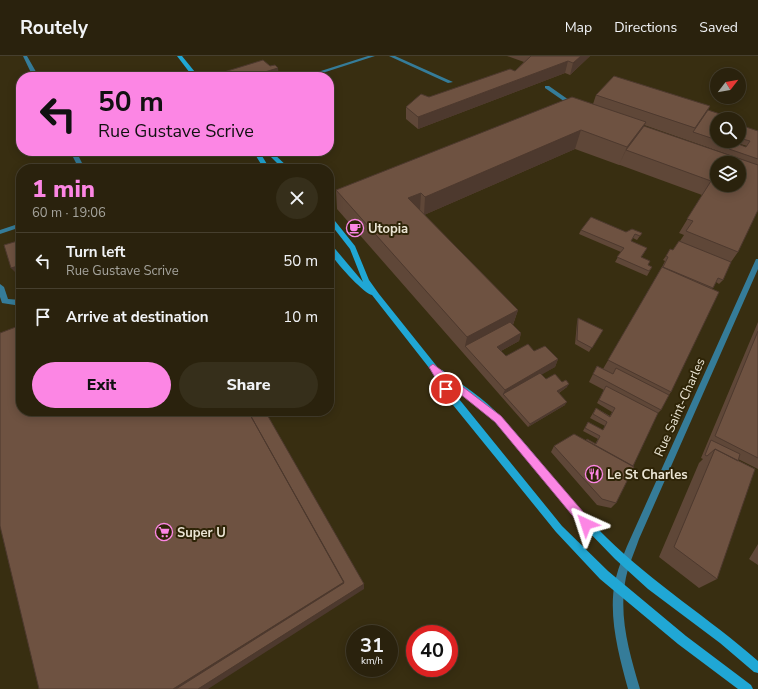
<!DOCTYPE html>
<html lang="en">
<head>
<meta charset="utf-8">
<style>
	:root { --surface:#2a220d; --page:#362f1b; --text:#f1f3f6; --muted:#a5a49d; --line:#463f2e; --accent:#fc86e4 }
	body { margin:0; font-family:"Nunito Sans",sans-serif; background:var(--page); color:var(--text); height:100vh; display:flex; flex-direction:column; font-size:15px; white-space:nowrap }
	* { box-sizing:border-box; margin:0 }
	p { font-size:13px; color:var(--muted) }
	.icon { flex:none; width:22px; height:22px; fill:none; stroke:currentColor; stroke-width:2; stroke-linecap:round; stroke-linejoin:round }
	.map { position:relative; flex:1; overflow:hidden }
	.sheet { position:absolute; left:16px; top:108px; width:318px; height:252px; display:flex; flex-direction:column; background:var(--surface); border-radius:16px; box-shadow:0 2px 10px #0003,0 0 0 1px var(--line) }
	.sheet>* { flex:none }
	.top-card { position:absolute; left:16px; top:16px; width:318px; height:84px; border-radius:16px; box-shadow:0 2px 10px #0003,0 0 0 1px var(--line); background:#fc86e4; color:#111; overflow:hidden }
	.needle { width:26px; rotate:59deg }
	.controls { position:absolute; left:710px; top:12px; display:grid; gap:8px }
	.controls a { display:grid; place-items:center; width:36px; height:36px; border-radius:50%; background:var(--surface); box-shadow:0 2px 10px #0003,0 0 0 1px var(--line); font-size:20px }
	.speed { position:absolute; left:346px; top:569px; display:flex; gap:8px; font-size:20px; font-weight:700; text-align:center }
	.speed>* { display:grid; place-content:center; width:52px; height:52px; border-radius:50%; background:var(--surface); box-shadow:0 2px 10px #0003,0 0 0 1px var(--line); line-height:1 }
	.speed small { font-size:10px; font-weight:400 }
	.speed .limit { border:6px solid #d22; background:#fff; color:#111 }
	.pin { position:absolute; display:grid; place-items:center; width:34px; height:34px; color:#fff; margin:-17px; border:2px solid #fff; border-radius:50%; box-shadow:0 1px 4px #0007 }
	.me { position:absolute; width:44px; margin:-22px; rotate:318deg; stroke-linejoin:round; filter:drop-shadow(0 0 3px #0008) }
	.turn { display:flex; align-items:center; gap:14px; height:84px; padding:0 16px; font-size:18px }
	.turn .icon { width:52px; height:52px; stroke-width:2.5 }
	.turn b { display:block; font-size:28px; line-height:34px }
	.round { display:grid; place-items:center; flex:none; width:42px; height:42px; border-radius:21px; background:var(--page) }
	.overview { display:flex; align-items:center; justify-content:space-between; height:68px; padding:0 16px }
	h1 { font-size:24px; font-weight:800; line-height:30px; color:var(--accent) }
	.cta { display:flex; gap:8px; margin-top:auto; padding:8px 16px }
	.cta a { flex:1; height:46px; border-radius:24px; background:var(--accent); color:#111; font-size:16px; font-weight:800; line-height:46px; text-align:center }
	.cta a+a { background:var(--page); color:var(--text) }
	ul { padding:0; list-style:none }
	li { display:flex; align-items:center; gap:12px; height:56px; padding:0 16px; border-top:1px solid var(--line) }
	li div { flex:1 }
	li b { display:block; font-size:15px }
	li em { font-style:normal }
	header { display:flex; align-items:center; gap:24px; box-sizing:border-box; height:56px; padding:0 20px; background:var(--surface); border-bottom:1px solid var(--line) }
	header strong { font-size:19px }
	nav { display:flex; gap:22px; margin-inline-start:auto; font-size:14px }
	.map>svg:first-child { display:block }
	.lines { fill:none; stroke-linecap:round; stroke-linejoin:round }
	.lane { fill:#357c99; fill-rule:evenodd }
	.street { fill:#357c99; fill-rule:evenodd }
	.secondary { fill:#20a7d5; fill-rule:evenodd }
	.wall { fill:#5f4738 }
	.shaded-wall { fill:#4d392e }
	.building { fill:#6e5241; stroke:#4d392e; fill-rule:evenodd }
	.route { fill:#fc86e4; stroke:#a45794 }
	.labels { text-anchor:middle; stroke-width:4; stroke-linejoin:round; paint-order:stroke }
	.poi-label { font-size:13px; font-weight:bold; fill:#ebe5d4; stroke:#2e2407; text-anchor:start }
	.street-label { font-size:13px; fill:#ebe5d4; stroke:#2e2407 }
</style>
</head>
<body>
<header>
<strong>Routely</strong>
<nav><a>Map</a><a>Directions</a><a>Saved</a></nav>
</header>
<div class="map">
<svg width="758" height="633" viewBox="0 0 758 633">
	<rect width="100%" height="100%" fill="#382e11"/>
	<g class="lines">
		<path class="lane" d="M368,0h7l-65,21h-8z
			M389,0h6l58,26 -5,1z
			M21,167v4l-21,7v-4z
			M19,173h2l-1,19h-2l-3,-8z
			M0,228l4,3 4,12 13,1v6l-19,-3 -2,-6z"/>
		<path class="street" d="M23,0h4l12,21h-6z
			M545,30h4l27,19 -5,1 -26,-18z
			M70,95h6l9,18h-6z
			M756,203h2v10l-119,270c-5,15 -12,29 -14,44 -6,36 5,72 15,106h-12c-9,-34 -20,-72 -13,-108 4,-16 10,-31 17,-46z"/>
		<path class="secondary" d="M177,0h5l17,21h-6z
			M253,95h6l11,18h-6z
			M265,95h6l19,18h-7z
			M329,160h2l24,30 14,34 10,14 60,75 3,1c20,15 42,28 59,47 37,39 68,84 106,121 47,46 102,80 151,123v12l-4,-1 -34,-29 -72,-54 -33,-30 -32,-33 -88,-104 -21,-19 -26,-19 11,15 103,127 46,45 78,65 65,49 2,4h-15l-60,-45 -78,-65 -44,-47 -103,-127 -23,-36 -58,-74c-8,-1 -41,-37 -43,-45 -1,-2 0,-4 0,-6h2l32,38 -13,-33 -21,-27z"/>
	</g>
	<path class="wall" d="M507,0h83l-20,19 -5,-2 -147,56 -12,-10v-12l23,-10 86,-26 9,-9z
		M224,16l55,4 -3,1h-51z
		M596,39l114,11 -2,4 9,9v22h17l-1,1 13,5 1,-1 -13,-4 1,-1h4v-8l19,-2v34l-114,-40v1l114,39 -20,87 -7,10 -8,18 -4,4 -3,-2 -4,7 -41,103 -2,3 -8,15 -3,3 -25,53 -17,37 -5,5 -14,-3 -46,-53 3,-6 32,-6 9,4 3,-5 -15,-8 5,-9 15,8 2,-4 -15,-8 6,-10 14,8 2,-4 -15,-9 7,-13 -15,-8 8,-16 6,3 52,-90 7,-12 3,-6 -2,-1 3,-4 7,-6 7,-9 4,-6 -5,-2 23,-38 -82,-30h-1l-44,-16 -151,66 94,95 -5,15 8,8 -2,8 -18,10 5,5 28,-5 24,8 -3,8 -14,7 5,5 21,8 -8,6 6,12 -37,22 -191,-218 -1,-19 257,-86z
		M581,174l61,3 -5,7 -4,-2 -2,3 16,7 -6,10 7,7 4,2 -5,9 -32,-14 6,-10 -42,-18z
		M578,262l25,12 -14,22 -14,-8 2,-22z
		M758,266v147l-20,-10 -21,120 -18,9 -40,-31 40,-94 4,-4 -2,-1z
		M758,488v21l-9,-6z"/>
	<path class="shaded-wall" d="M581,0h9l-20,19 3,-12z
		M568,5l-3,12 -147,56v-12z
		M278,12l1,8 -3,1h-28z
		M646,66l-8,18 -12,10 -7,15 8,-18z
		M581,74l-6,19 -151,66 1,-18z
		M421,137l-1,18 -12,-13z
		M21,209v5l-6,2 -4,-4z
		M518,254l-6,17 -47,19 2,-9z
		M521,277l-2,8 -24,13 2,-7z
		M558,303l-3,8 -50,29 -2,-2 2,-4z
		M569,328l-2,3 -12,8 2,-4z
		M567,346l-2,3 -37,22 2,-3z
		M344,526l1,7 -158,100h-14z
		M364,528v5l-156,100h-10z"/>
	<path class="building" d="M531,0h50l-8,7 -5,-2 -150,56 -12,-10 15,-13 8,3 81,-28 5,2z
		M263,4l7,6 5,-1 3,3 -30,9h-20l-4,-5z
		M614,20l96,30 -15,22 -99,-33z
		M572,41l74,25 -19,25 -46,-17 -156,67 -4,-4 -13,5 110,112 -51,27 -131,-147z
		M708,54l12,4 -3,5v21l-24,-8z
		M728,60l5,2 -1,1h-6z
		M739,69l4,1 -4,7z
		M644,70l114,39v45l-20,42 -52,-21 7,-10 -6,-2 24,-38 -85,-31zM717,107h22v22h-22z
		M743,70l15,5v28l-29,-10 4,-7 13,5 4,-6 -11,-3v-5z
		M720,85h14l-2,4z
		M591,161l35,15 6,-3 10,4 -2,3 -5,-2 -4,7 16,7 -6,9 9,4 -2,4 4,2 -3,4 -32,-14 7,-9 -43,-18z
		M21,184v25l-10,3 -7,-23z
		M679,185l52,21 -8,18 -5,-2 -5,10 -50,-21 5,-10 -2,-1 4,-7 3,1z
		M662,211l57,25 -48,100 -63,-32z
		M578,262l25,12 -11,18 -15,-8z
		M510,266l11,11 -24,14 9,9 22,-12 6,7 11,-5 13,13 -53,31 -40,-44z
		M21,269v86h227l96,171 -171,107h-134l-39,-163v-193z
		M758,275v127l-43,-22z
		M597,310l16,8 3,-6 53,27 -8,15 -68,-36z
		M540,317l6,6 9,-5 7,8 4,-2 3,4 -12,7 10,11 -37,22 -27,-30z
		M606,330l52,27 -25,53 -47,-26 1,-1 9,5 4,-8 -15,-8 3,-6 15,8 4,-8 -14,-8 3,-6 14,9 5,-9 -16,-8z
		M248,355h17l99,173 -166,105h-22l168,-106z
		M574,378l60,33 -18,36 -14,-4 -48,-53z
		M711,384l29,14 -2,7 -23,-12 -8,7 -2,-1z
		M715,393l40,20 -38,110 -43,-32z"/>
	<path class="route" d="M433,308l68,52 89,104 1,4 -1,3 -4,2 -4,-2 -87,-105 -46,-37 2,4 -2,2h-6l-14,-24z"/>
	<defs>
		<g id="cafe-ring" transform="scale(0.9)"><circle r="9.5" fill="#2e2407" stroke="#fc86e4" stroke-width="1.5"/><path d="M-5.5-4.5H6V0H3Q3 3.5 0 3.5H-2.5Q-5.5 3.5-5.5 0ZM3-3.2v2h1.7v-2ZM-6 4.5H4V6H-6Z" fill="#fc86e4"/></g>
		<g id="restaurant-ring" transform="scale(0.9)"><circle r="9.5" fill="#2e2407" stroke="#fc86e4" stroke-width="1.5"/><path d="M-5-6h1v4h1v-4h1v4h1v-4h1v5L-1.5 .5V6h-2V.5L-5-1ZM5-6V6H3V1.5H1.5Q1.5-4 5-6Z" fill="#fc86e4"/></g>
		<g id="supermarket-ring" transform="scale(0.9)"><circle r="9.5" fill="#2e2407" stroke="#fc86e4" stroke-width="1.5"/><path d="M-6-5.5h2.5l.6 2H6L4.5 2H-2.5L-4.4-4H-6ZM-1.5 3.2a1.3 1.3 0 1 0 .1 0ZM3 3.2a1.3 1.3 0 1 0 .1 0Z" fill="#fc86e4"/></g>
	</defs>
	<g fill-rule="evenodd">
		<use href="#cafe-ring" x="355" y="172"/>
		<use href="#restaurant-ring" x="594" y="418"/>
		<use href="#supermarket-ring" x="164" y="476"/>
	</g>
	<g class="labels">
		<g class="poi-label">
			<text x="368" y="177">Utopia</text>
			<text x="607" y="423">Le St Charles</text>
			<text x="177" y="481">Super U</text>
		</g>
		<g class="street-label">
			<text transform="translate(679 351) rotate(-66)" y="5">Rue Saint-Charles</text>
		</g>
	</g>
</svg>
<div class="controls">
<a><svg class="needle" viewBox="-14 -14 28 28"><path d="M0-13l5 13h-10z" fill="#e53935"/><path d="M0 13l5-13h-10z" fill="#a5a49d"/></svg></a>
<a><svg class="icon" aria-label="search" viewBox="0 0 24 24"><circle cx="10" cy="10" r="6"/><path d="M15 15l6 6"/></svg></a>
<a><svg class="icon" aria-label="layers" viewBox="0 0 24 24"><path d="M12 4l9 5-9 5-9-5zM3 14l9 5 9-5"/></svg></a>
</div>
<div class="speed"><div>31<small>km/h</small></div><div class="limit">40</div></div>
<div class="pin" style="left:446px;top:333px;background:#d93025"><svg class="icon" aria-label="arrive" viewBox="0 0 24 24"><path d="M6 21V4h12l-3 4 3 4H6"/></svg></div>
<svg class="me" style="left:586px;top:468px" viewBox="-20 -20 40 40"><path d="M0-17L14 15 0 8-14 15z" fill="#fc86e4" stroke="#fff" stroke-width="4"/></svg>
<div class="top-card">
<div class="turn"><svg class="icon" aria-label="left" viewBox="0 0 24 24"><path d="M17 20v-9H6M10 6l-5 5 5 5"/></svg><div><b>50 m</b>Rue Gustave Scrive</div></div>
</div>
<section class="sheet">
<div class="overview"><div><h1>1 min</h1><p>60 m · 19:06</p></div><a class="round"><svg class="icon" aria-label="close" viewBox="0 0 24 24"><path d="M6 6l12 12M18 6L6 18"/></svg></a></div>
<ul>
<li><svg class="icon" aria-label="left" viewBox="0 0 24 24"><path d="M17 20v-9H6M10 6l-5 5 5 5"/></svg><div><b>Turn left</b><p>Rue Gustave Scrive</p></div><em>50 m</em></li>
<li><svg class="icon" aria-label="arrive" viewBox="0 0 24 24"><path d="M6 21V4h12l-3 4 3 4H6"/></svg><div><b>Arrive at destination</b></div><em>10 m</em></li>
</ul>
<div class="cta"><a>Exit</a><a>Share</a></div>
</section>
</div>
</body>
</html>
